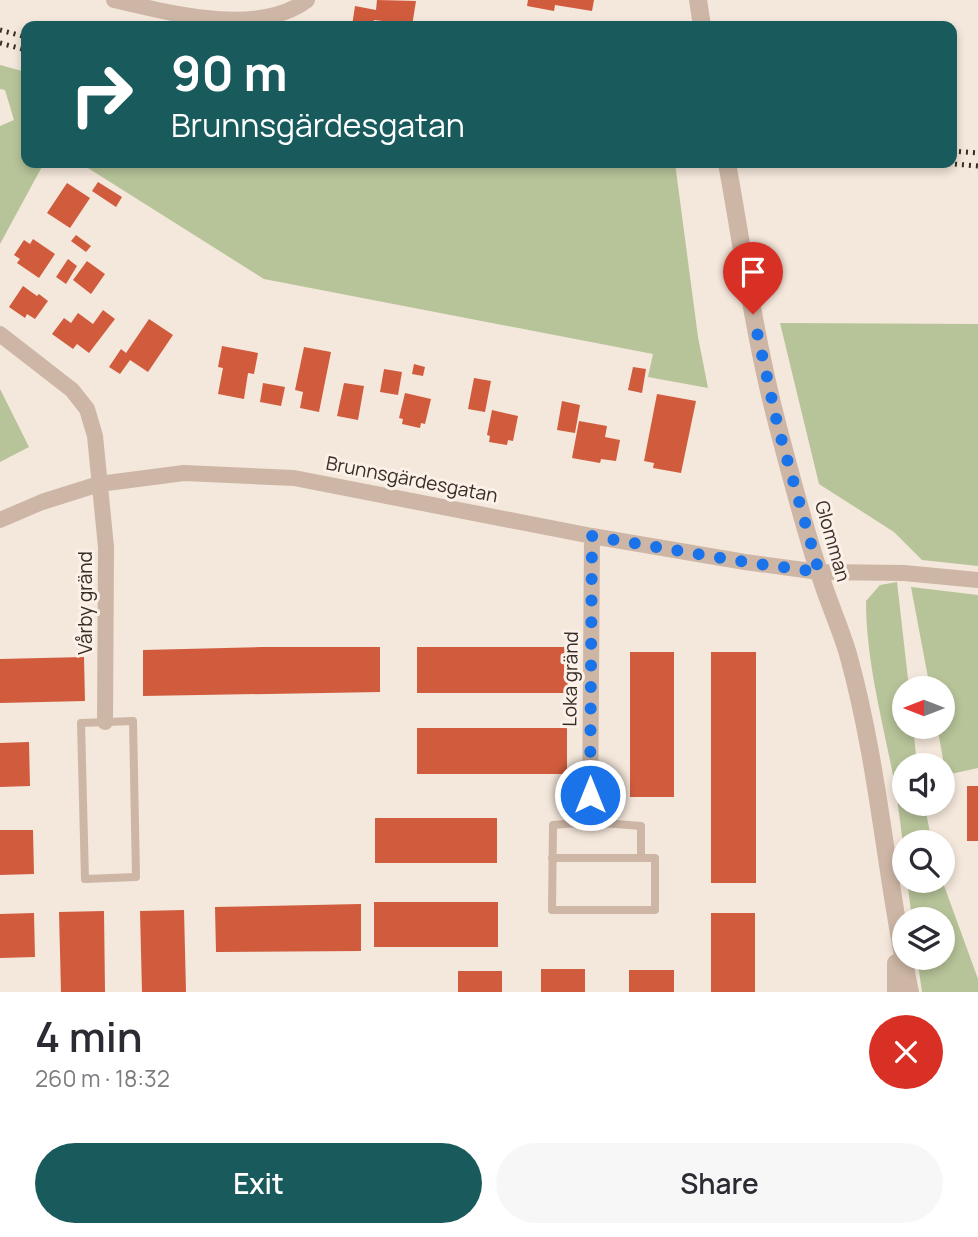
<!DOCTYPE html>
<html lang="en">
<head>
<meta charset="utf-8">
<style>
	:root { --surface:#fff; --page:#f7f7f7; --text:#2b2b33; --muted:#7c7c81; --accent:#195b5d }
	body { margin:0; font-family:Manrope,sans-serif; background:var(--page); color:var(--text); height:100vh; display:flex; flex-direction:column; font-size:26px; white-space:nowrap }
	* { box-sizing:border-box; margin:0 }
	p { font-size:23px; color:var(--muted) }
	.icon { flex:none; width:38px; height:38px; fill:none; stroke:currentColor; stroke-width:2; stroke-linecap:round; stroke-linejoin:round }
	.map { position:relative; height:992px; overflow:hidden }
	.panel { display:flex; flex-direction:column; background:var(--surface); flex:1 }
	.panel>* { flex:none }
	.hud { position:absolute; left:21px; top:21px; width:936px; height:147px; border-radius:14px; box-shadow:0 4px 10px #0003; background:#195b5d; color:#fff; overflow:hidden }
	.needle { width:46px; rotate:270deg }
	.buttons { position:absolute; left:892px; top:676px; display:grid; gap:14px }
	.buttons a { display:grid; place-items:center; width:63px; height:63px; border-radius:50%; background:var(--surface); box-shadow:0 4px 10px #0003; font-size:35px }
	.pin { position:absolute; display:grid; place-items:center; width:60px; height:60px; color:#fff; margin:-72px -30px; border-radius:50% 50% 50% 0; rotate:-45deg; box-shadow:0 0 7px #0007 }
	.pin .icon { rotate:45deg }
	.me { position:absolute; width:77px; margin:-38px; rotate:0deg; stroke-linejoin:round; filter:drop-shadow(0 0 5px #0008) }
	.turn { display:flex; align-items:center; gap:24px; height:147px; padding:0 35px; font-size:32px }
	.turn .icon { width:91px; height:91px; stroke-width:2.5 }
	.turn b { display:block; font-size:49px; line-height:60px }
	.round { display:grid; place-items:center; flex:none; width:74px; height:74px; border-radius:37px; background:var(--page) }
	.overview { display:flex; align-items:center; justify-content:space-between; height:119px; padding:0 35px }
	h1 { font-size:42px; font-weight:600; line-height:52px }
	.button { display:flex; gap:14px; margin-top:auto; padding:14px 35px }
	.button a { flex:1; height:80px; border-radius:42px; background:var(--accent); color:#fff; font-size:28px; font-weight:600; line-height:80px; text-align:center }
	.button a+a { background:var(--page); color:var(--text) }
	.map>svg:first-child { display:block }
	.green { fill:#b7c499 }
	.building { fill:#d05c3d }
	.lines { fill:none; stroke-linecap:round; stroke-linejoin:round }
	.service { stroke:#cdb6a5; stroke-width:8 }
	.minor { stroke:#cdb6a5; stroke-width:16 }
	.tertiary { stroke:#cdb6a5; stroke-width:18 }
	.rail { stroke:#382c27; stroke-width:5; stroke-dasharray:2 5; stroke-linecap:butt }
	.route { stroke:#1a73e8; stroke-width:12; stroke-dasharray:0 21.6 }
	.labels { text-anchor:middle; stroke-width:6; stroke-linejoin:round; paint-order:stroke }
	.street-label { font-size:19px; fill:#382c27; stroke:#fbf1e8 }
</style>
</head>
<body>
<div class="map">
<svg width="978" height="992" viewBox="0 0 978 992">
	<rect width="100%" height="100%" fill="#f4e7db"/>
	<path class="green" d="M0,65l26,7v91h18l-44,81v-118l14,-6 -9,-30 -5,-1z
		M80,163h595l23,174 10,51 -60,-11 5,-23 -389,-75z
		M780,323l198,1v242l-56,-6 -28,-28 -75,-48z
		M0,389l29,58 -29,15z
		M897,582l12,106h-4v38h8l4,39h-12v38h19l8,39h-27v19c-3,-25 -6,-50 -10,-75 -11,-61 -29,-122 -29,-185l14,-16z
		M911,587l67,8v173l-32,7 -9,-49h6v-38h-13z
		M907,880h35l36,99v13h-56l-5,-35h26v-38h-31z"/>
	<path class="building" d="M377,0l39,1 -4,25h-22l1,-4 -17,-2 -1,6h-21l3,-20 21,4z
		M528,0h66l-2,11 -37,-6 -1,6 -27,-5z
		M98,182l24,15 -6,10 -24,-16z
		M67,183l23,15 -20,30 -23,-15z
		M76,235l15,11 -5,6 -15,-11z
		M33,239l22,15 -16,24 -22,-15 3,-4 -6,-4 10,-15 6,4z
		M68,259l9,7 -11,18 -10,-7z
		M87,261l18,13 -14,20 -18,-14z
		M23,286l14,10 2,-2 9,7 -13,18 -8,-5 -2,4 -16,-11z
		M103,310l12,9 -26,34 -12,-9 -4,5 -21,-15 12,-16 7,5 7,-10 15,11z
		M149,319l24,16 -25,37 -18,-12 -10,14 -11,-7 12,-18 5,4z
		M222,346l36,7 -4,21 -6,-1 -4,26 -26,-5 5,-26 -5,-1z
		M304,347l27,5 -12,60 -19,-4 3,-16 -8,-2z
		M414,364l11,3 -2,9 -11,-2z
		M633,367l13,2 -4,24 -14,-3z
		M384,369l18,3 -4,23 -18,-3z
		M474,378l17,3 -6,31 -17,-3z
		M263,383l22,4 -4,19 -21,-4z
		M344,383l20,3 -6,34 -21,-4z
		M405,393l26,6 -6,25 -4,-1 -1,5 -18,-4 1,-5 -4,-1z
		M657,394l39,7 -15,72 -28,-5 1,-5 -10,-2z
		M562,401l18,4 -5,28 -18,-3z
		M492,410l26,6 -5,25 -5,-1 -1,5 -18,-3 1,-6 -3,-1z
		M579,421l28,5 -2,11 15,3 -4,21 -15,-2 -1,4 -28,-5z
		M261,647h119v45l-237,4v-46z
		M417,647h151v46h-151z
		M630,652h44v145h-44z
		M711,652h45v231h-45z
		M84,657l1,44 -85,2v-44z
		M417,728h150v46h-150z
		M29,742l1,44 -30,1v-44z
		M967,786h11v55h-11z
		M375,818h122v45h-122z
		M0,830h33l1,44 -34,1z
		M374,902h124v45h-124z
		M361,904v47l-145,1 -1,-45z
		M184,910l2,82h-44l-2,-81z
		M104,911l1,81h-44l-2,-80z
		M34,913l1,44 -35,1v-44z
		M711,913h44v79h-44z
		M541,969h44v23h-44z
		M629,970h45v22h-45z
		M458,971h44v21h-44z"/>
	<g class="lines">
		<path class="service" d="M133,721l3,156 -51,2 -4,-156z
			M552,858h103v52h-103l1,-85 37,-3 51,4v32"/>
		<path class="minor" d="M114,0c56,13 144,37 193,0
			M0,334l72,56 15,19 8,27 11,111 -1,175
			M0,520l42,-18 57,-18 85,-11 110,5 298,58 153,26 74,10 85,1 74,7
			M590,822l2,-286"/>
		<path class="tertiary" d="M698,0l4,26
			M727,163c16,88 28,177 51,264 13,49 26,100 42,148 8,26 20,52 28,79 31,111 38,226 62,338
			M896,992v-29"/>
		<path class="rail" d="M0,30l26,7
			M0,43l26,7
			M952,151l26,2
			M941,163l37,3"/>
	</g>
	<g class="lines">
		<path class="route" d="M590,795l2,-259 153,26 74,10 -41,-145 -25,-113"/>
	</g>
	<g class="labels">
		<g class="street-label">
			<text transform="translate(412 479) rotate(11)" y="7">Brunnsgärdesgatan</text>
			<text transform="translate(833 541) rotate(74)" y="7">Glomman</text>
			<text transform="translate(85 603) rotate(-90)" y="7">Vårby gränd</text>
			<text transform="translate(570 679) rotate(-89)" y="7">Loka gränd</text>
		</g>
	</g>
</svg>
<div class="buttons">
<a><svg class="needle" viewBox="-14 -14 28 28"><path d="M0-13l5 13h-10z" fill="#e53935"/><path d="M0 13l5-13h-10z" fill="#7c7c81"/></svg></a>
<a><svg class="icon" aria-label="sound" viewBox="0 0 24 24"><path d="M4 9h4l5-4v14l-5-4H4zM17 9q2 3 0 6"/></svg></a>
<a><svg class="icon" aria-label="search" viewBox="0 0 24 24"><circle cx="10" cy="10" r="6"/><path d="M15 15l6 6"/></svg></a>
<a><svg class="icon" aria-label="layers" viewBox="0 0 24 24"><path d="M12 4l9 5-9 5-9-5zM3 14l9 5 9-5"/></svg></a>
</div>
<div class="pin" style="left:753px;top:314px;background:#d93025"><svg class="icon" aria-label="arrive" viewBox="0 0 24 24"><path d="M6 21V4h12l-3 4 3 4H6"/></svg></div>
<svg class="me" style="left:590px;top:795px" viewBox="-20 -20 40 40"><circle r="17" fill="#1a73e8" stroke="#fff" stroke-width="3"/><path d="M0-11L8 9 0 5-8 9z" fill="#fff"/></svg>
<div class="hud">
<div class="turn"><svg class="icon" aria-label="right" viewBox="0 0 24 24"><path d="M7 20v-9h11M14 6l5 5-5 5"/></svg><div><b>90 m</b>Brunnsgärdesgatan</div></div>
</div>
</div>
<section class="panel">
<div class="overview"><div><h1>4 min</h1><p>260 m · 18:32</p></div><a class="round" style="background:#d93025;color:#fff"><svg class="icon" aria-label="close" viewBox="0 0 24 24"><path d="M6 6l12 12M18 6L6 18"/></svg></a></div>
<div class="button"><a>Exit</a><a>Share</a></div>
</section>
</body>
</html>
